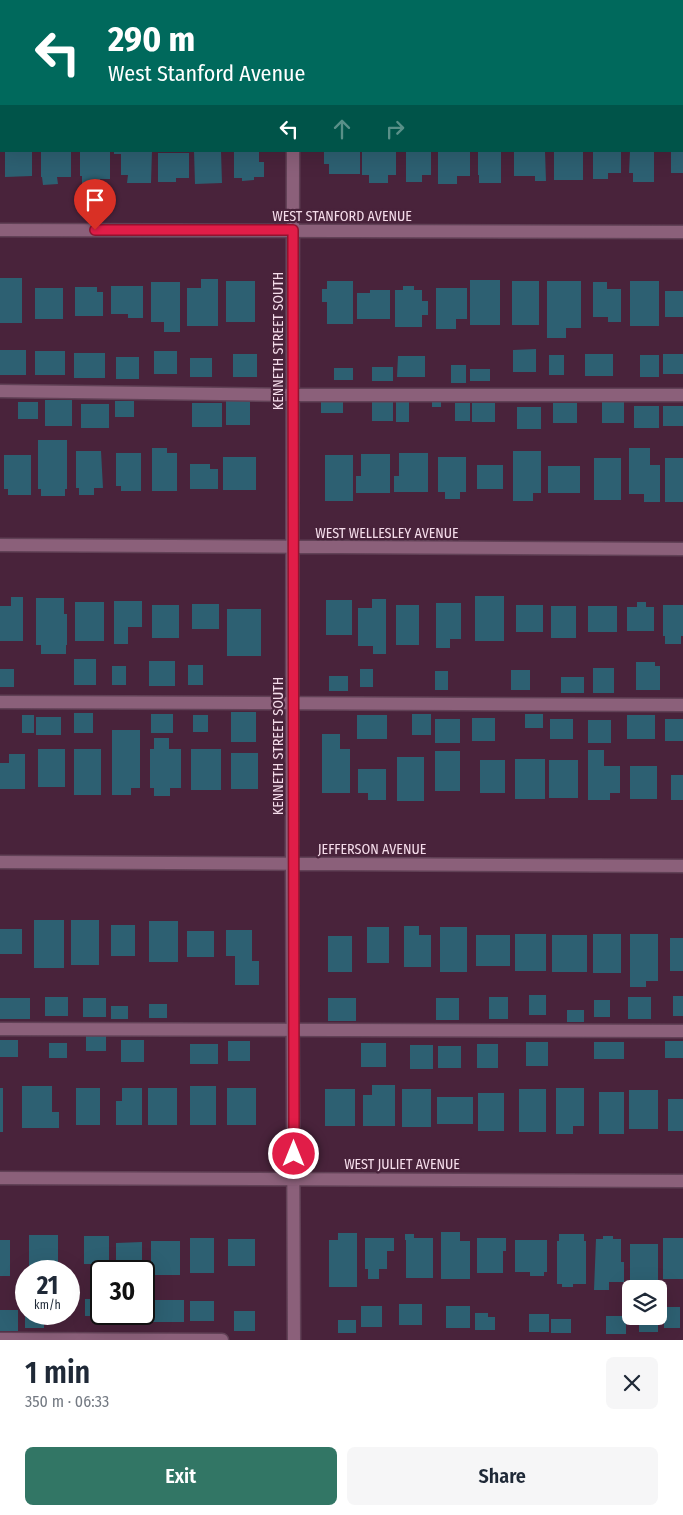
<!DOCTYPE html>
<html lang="en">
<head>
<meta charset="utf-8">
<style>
	:root { --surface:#fff; --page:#f6f6f7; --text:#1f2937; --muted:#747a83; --accent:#327665 }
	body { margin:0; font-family:"Fira Sans Condensed",sans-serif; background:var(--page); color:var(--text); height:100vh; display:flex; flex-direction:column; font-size:19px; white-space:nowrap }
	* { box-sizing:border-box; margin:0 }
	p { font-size:16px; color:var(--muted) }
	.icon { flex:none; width:28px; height:28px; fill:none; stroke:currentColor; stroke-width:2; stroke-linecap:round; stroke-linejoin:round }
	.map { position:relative; height:1340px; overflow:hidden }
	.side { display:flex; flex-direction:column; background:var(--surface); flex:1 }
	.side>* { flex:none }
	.hud { position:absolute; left:0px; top:0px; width:684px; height:152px; box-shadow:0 5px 20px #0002; background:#00695c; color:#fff; overflow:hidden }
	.tools { position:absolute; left:622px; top:1280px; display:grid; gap:10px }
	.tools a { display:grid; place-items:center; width:45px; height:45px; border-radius:8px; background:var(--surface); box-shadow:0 5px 20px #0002; font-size:25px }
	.speed { position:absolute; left:15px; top:1260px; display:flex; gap:10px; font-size:25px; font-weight:700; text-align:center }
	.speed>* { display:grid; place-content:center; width:65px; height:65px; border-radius:50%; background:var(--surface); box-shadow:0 5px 20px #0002; line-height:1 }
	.speed small { font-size:12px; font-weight:400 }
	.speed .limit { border:2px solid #111; border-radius:8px; background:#fff; color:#111 }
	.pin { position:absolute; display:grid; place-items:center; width:42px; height:42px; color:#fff; margin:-51px -21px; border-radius:50% 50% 50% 0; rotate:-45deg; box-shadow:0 0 5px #0007 }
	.pin .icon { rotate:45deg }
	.me { position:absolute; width:55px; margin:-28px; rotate:0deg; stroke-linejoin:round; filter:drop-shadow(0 0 4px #0008) }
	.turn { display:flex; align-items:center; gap:18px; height:105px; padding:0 25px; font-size:22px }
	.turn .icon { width:65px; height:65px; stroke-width:2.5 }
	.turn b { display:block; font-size:35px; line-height:42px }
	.lanes { display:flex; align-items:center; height:48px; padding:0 25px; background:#0003; justify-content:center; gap:25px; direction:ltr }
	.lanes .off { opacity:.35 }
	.round { display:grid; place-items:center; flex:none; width:52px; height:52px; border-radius:8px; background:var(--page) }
	.overview { display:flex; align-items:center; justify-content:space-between; height:85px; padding:0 25px }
	h1 { font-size:30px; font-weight:600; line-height:38px }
	.cta { display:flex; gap:10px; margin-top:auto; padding:10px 25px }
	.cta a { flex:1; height:58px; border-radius:8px; background:var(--accent); color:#fff; font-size:20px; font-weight:600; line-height:58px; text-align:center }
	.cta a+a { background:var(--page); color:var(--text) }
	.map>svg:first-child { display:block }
	.building { fill:#2d6072 }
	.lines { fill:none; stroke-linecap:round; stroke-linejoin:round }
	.lane-casing { stroke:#614156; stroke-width:15 }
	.street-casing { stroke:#614156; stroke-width:15 }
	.lane { stroke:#8b607a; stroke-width:12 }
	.street { stroke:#8b607a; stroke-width:12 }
	.route-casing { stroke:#92132f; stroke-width:12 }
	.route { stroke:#e11d48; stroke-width:9 }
	.labels { text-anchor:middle; stroke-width:4.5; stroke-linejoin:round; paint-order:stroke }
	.street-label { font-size:14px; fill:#f5dcea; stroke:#49233b }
</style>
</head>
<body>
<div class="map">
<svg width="683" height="1340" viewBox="0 0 683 1340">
	<rect width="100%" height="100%" fill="#49233b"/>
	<path class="building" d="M5,151h27v25l-27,1z
		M41,151h30v26h-14l1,7 -15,1 -1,-8h-1z
		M80,151h30v28h-10v6h-18v-9h-2z
		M114,151h38l-1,32h-24l1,-8h-7v-21h-7z
		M194,151h27l1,32 -27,1z
		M234,151h25v11h5v15h-10v3l-12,1v-3h-8z
		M329,151h31v23h-31v-10h-5v-12z
		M362,151h34v24h-8v8h-19v-8h-7z
		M406,151h25v24h-9v7h-16z
		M438,151h32v25h-13v8h-19z
		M478,151h23v32h-22v-8h-1z
		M514,151h31l1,30h-11v-5h-21z
		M554,151h29v29h-29z
		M593,151h28v22h-13v6h-15z
		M630,151h24v31h-21v-9h-4z
		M671,151h12v22h-12z
		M158,153h31v25h-13v4h-18z
		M0,278h22v45h-22z
		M201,279h17v47h-31v-38h14z
		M470,280h30v45h-30z
		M226,281h29v41h-29z
		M327,281h26v43h-26v-22h-5v-13h5z
		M512,281h27v44h-27z
		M547,281h34v47h-15v10h-19z
		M630,281h29v45h-29z
		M151,282h29v50h-16v-10h-13z
		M593,282h14v7h14v33h-13v-5h-15z
		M111,286h32v32h-15v-4h-17z
		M403,286h11v4h8v11h6v14h-6v12h-27v-37h8z
		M75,287h22v5h6v24h-28z
		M35,288h28v31h-28z
		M436,288h31v31h-11v10h-20z
		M370,290h20v29h-33v-26h13z
		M665,291h18v26h-18z
		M536,349v23h-23v-22z
		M0,350h26v25h-26z
		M35,351h30v24h-30z
		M154,351h23v23h-23z
		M74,353h31v25h-31z
		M233,354h24v23h-24z
		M585,354h28v22h-28z
		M663,354h20v20h-20z
		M549,355h15v20h-15z
		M640,355h19v22h-19z
		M398,356h27v21h-28z
		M116,357h23v22h-23z
		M190,358h22v19h-22z
		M451,365h15v18h-15z
		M372,367h21v14h-21z
		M334,368h19v12h-19z
		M470,369h20v12h-20z
		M45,400h27v26h-27z
		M321,400h22v13h-22z
		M372,400h21v21h-21z
		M115,401h19v16h-19z
		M226,401h24v24h-24z
		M432,401h9v6h-9z
		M602,401h22v22h-22z
		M18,402h20v17h-20z
		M396,402h13v20h-13z
		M192,403h30v24h-30z
		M455,403h15v18h-15z
		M472,403h23v19h-23z
		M553,403h24v20h-24z
		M81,404h28v24h-28z
		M634,406h25v22h-25z
		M663,406h20v20h-20z
		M517,407h24v22h-24z
		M38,440h29v49h-2v7h-24v-7h-3z
		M152,448h15v5h10v38h-25z
		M629,448h21v17h10v37h-16v-8h-15z
		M76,451h25l2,37h-9v7h-15v-7h-3z
		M513,451h28v42h-8v8h-20z
		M116,453h25v38h-20v-5h-5z
		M399,453h29v39h-34v-16h5z
		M361,454h29v39h-34v-17h5z
		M4,455h27v40h-23v-6h-4z
		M325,455h28v46h-28z
		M223,457h33v33h-33z
		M438,457h28v35h-6v7h-15v-7h-7z
		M594,458h27v42h-27z
		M665,458h18v44h-18z
		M190,464h20v5h8v20h-28z
		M477,465h26v24h-26z
		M548,466h32v27h-32z
		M475,596h29v45h-29z
		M11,597h12v44h-23v-35h11z
		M36,598h28v16h3v31h-1v9h-25v-9h-5z
		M372,599h14v55h-13v-8h-15v-38h14z
		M326,600h26v35h-26z
		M114,601h28v26h-14v17h-14z
		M75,602h29v39h-29z
		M637,602h9v5h8v24h-27v-24h10z
		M436,603h25v36h-11v9h-14z
		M192,604h27v25h-27z
		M152,605h27v33h-27z
		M396,605h23v40h-23z
		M516,605h27v27h-27z
		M663,605h20v31h-2v8h-16v-8h-2z
		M551,606h25v32h-25z
		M588,606h29v26h-29z
		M227,609h34v47h-34z
		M74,659h22v26h-22z
		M149,661h26v25h-26z
		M636,662h19v4h5v24h-24z
		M188,665h15v20h-15z
		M112,666h14v19h-14z
		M593,668h21v25h-21z
		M0,669h14v18h-14z
		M360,669h13v18h-13z
		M511,670h19v20h-19z
		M435,671h13v19h-13z
		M329,676h19v15h-19z
		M561,677h23v16h-23z
		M231,712h25v30h-25z
		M74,713h19v20h-19z
		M151,714h22v19h-22z
		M412,714h19v21h-19z
		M525,714h18v14h-18z
		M22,715h12v18h-12z
		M193,715h15v17h-15z
		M357,715h30v24h-30z
		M627,715h28v24h-28z
		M36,717h25v18h-25z
		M472,718h23v23h-23z
		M435,719h25v24h-25z
		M550,719h23v20h-23z
		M665,719h18v22h-18z
		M588,720h23v23h-23z
		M112,730h28v58h-9v7h-19z
		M322,734h18v15h10v44h-28z
		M154,738h15v11h12v39h-11v8h-16v-8h-4v-39h4z
		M38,749h27v38h-27z
		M74,749h27v46h-27z
		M191,749h30v41h-30z
		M588,750h16v16h16v27h-10v7h-22z
		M435,751h25v40h-25z
		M231,753h27v36h-27z
		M9,754h16v35h-25v-26h9z
		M397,757h27v44h-27z
		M515,759h30v40h-30z
		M480,760h25v33h-25z
		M549,760h29v38h-29z
		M630,766h27v33h-27z
		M358,769h28v31h-18v-7h-10z
		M671,775h12v25h-12z
		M34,920h30v48h-30z
		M71,920h28v45h-28z
		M149,921h29v41h-29z
		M111,925h24v31h-24z
		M404,926h15v9h12v32h-27z
		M367,927h22v36h-22z
		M440,927h27v45h-27z
		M0,929h22v25h-22z
		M226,930h26v31h7v24h-24v-29h-9z
		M187,931h27v26h-27z
		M515,934h31v37h-31z
		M593,934h28v39h-28z
		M630,934h28v47h-12v6h-16z
		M476,935h34v31h-34z
		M552,935h35v37h-35z
		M328,936h24v36h-24z
		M670,938h13v33h-13z
		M529,995h17v20h-17z
		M673,996h10v20h-10z
		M45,997h23v19h-23z
		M489,997h19v22h-19z
		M628,997h23v22h-23z
		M0,998h30v21h-30z
		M83,998h23v19h-23z
		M328,998h28v23h-28z
		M436,998h23v22h-23z
		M594,1000h16v17h-16z
		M149,1004h18v14h-18z
		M111,1006h17v13h-17z
		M567,1010h17v12h-17z
		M86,1036h20v15h-20z
		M0,1040h18v17h-18z
		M121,1040h23v22h-23z
		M228,1041h22v20h-22z
		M665,1041h18v17h-18z
		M526,1042h22v24h-22z
		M594,1042h30v17h-30z
		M49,1043h18v15h-18z
		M361,1043h25v24h-25z
		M190,1044h28v20h-28z
		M477,1044h21v24h-21z
		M410,1045h23v24h-23z
		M438,1046h23v22h-23z
		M372,1085h23v41h-32v-31h9z
		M22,1086h30v26h7v16h-37z
		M190,1086h26v39h-26z
		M0,1088h3v44h-3z
		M76,1088h24v37h-24z
		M122,1088h20v37h-26v-24h6z
		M148,1088h29v37h-29z
		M227,1088h29v37h-29z
		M556,1088h28v38h-11v8h-17z
		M325,1089h30v37h-30z
		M402,1089h29v38h-29z
		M519,1089h27v43h-27z
		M629,1090h29v39h-29z
		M599,1092h25v42h-25z
		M478,1093h26v38h-26z
		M437,1097h36v27h-36z
		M668,1099h15v32h-15z
		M441,1232h19v9h10v38h-29z
		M338,1233h19v54h-28v-47h9z
		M405,1234h9v4h19v40h-27v-38h-1z
		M559,1234h25v7h2v43h-13v3h-11v-3h-5v-43h2z
		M29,1235h29v36h-29z
		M84,1236h25v28h-25z
		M603,1236h10v3h8v23h3v20h-15v8h-15l2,-51h7z
		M190,1238h24v35h-24z
		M365,1238h29v13h-7v18h-8v10h-11v-10h-3z
		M477,1238h29v13h-3v22h-26z
		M663,1238h20v41h-20z
		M228,1239h27v27h-27z
		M0,1240h10v36h-10z
		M515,1240h32v32h-3v4h-14v-4h-15z
		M151,1241h29v34h-29z
		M142,1242v22h-26v-21z
		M630,1244h28v41h-28z
		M85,1299h16v15h7v2h-23z
		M151,1300h33v22h-33z
		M190,1301h24v20h-24z
		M399,1304h23v21h-23z
		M361,1306h21v21h-21z
		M446,1306h24v22h-24z
		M664,1307h16v21h-16z
		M0,1310h18v21h-18z
		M234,1311h21v20h-21z
		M475,1313h13v4h7v13h-20z
		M25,1314h19v14h-19z
		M114,1314h25v11h-25z
		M529,1314h20v18h-20z
		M606,1316h20v18h-20z
		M639,1316h19v16h-19z
		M551,1319h20v14h-20z
		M338,1320h18v13h-18z"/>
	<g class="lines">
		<g class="lane-casing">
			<path id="lane" d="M0,72h1
				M682,76h1
				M0,391l293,4h390
				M0,702l683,3
				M0,1029l683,2
				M0,1339l222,1"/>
		</g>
		<g class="street-casing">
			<path id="street" d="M294,0v1
				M293,151l-1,713 2,476
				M0,230l683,2
				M0,545l683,4
				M0,862l683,4
				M0,1178l683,3"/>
		</g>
		<use href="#lane" class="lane"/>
		<use href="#street" class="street"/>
	</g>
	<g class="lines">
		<g class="route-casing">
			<path id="route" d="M95,230h198l1,924"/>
		</g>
		<use href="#route" class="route"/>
	</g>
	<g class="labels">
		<g class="street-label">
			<text x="342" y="221">WEST STANFORD AVENUE</text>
			<text transform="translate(278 341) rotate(-90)" y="5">KENNETH STREET SOUTH</text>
			<text x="387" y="538">WEST WELLESLEY AVENUE</text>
			<text transform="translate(278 746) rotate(-90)" y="5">KENNETH STREET SOUTH</text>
			<text x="372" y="854">JEFFERSON AVENUE</text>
			<text x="402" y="1169">WEST JULIET AVENUE</text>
		</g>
	</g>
</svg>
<div class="tools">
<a><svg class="icon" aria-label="layers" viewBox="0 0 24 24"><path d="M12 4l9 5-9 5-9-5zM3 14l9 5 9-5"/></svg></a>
</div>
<div class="speed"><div>21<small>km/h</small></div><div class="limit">30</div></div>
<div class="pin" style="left:95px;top:230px;background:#d93025"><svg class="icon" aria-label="arrive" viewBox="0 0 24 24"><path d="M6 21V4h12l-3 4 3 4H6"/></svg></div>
<svg class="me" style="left:294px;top:1154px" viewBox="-20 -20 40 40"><circle r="17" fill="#e11d48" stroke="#fff" stroke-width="3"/><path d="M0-11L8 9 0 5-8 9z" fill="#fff"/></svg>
<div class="hud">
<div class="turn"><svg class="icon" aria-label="left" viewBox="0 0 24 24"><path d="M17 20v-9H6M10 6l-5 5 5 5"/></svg><div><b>290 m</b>West Stanford Avenue</div></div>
<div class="lanes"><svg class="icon" aria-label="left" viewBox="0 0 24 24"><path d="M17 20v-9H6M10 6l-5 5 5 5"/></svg><svg class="icon off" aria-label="ahead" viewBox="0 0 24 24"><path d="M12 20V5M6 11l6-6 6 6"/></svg><svg class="icon off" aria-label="right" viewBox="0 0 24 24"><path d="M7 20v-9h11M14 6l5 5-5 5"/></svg></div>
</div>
</div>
<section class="side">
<div class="overview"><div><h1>1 min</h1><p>350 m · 06:33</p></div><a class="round"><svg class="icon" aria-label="close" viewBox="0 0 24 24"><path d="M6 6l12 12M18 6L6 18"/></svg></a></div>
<div class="cta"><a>Exit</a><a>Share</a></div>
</section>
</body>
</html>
